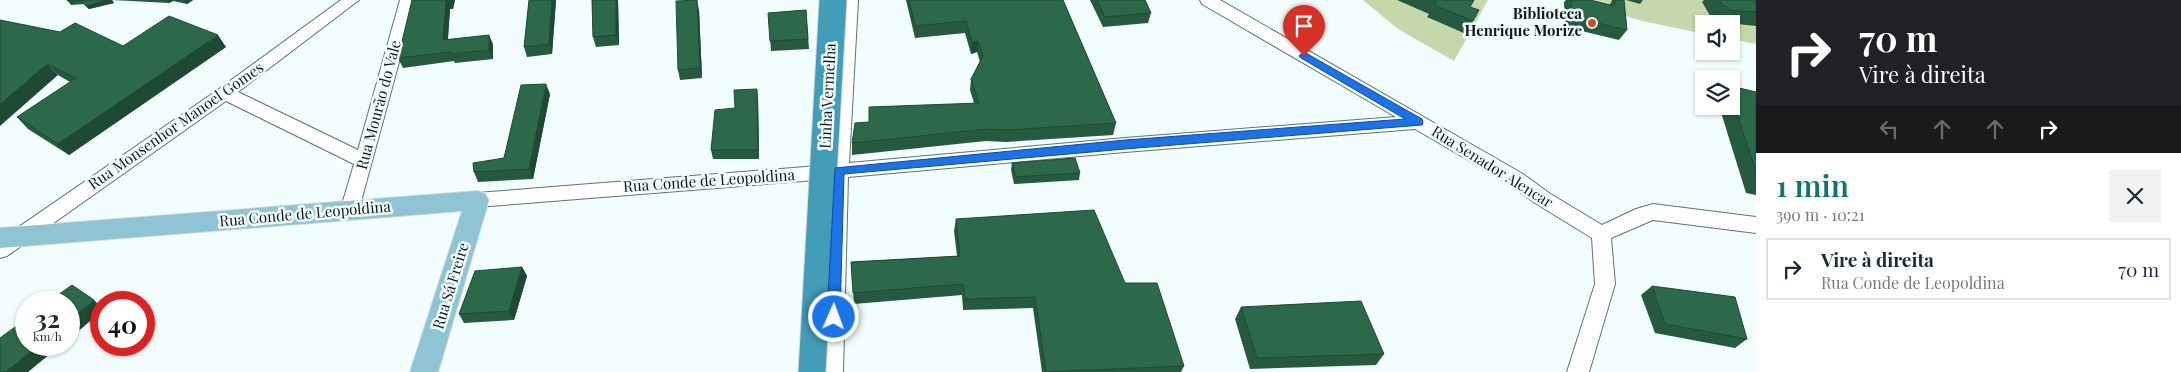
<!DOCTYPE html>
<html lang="pt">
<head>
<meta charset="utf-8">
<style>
	:root { --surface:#fff; --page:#f2f2f3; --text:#1f2937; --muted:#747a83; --line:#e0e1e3; --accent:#0f766e }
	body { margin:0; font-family:"Playfair Display",serif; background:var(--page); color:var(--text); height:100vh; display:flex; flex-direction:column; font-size:19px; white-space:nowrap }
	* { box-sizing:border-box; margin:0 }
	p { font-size:16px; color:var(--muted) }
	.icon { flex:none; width:28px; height:28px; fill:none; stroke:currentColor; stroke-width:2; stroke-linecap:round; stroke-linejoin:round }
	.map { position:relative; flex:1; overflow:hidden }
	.side { display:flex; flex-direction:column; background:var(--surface); width:425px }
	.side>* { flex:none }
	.top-card { background:#202124; color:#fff; overflow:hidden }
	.buttons { position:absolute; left:1695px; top:15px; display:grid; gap:10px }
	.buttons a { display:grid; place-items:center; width:45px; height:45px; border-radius:0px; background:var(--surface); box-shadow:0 1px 4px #0004; font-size:25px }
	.speed { position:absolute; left:15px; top:291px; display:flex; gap:10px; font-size:25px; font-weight:700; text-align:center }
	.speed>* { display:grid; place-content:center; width:65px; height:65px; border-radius:50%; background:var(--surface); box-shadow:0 1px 4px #0004; line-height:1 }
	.speed small { font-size:12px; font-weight:400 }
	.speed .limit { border:8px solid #d22; background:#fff; color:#111 }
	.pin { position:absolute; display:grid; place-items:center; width:42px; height:42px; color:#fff; margin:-51px -21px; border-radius:50% 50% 50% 0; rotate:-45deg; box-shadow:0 0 5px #0007 }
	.pin .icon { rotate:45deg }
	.me { position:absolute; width:55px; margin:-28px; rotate:2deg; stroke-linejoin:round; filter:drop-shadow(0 0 4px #0008) }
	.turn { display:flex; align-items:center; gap:18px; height:105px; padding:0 20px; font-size:22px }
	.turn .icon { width:65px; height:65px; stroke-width:2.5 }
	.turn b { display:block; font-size:35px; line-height:42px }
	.lanes { display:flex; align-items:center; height:48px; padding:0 20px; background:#0003; justify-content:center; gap:25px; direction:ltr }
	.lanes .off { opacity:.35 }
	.round { display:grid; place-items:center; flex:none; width:52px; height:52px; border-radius:0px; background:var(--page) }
	.head { display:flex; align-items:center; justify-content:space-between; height:85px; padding:0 20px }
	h1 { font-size:30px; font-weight:600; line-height:38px; color:var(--accent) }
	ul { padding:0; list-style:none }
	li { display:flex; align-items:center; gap:15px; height:62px; margin:0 10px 8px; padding:0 10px; border:2px solid var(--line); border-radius:0px }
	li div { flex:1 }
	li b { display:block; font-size:19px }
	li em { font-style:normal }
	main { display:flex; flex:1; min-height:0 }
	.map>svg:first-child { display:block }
	.green { fill:#c5d8ac }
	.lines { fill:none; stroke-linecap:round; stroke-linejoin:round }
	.minor-casing { stroke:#5a7572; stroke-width:2 }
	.major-casing { stroke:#d8dada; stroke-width:2 }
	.minor { fill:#fff; fill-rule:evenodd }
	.major { fill:#8ec4d4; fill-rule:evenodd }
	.highway-bridge-casing { stroke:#d8dada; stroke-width:29; stroke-linecap:butt }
	.highway-bridge { stroke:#429db8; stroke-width:27 }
	.wall { fill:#255a3f }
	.shaded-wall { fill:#1e4a33 }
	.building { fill:#2b6949; stroke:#1e4a33 }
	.route { fill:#1a73e8; stroke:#114b97 }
	.poi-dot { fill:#d54a2e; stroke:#f2fefd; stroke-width:2 }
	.labels { text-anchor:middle; stroke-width:5; stroke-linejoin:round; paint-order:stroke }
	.poi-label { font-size:15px; font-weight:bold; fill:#0e1918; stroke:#f2fefd; text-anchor:end }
	.street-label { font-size:15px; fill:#0e1918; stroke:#f2fefd }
</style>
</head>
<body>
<main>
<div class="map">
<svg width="1756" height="372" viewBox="0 0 1756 372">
	<rect width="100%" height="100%" fill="#f2fefd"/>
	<path class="green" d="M1363,0h125l-34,61 -56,-32z
		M1577,0h179v44l-25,-5v-15h-27v10l-66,-14z"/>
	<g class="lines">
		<g class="minor-casing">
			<path id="minor" d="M341,0h18l-121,92 120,58 42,-150h16l-59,216 -7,2 -7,-2 -3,-5 14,-47 -128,-63 -219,155 -7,2v-18l219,-151z
				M842,0h16l-9,163 276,-25 271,-21 -194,-113 -2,-4h20l303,174 26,19 53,32 34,-16 17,-5 103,13v16l-103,-13 -42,18 4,46 -26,88h-22l28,-88 -3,-46 -57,-35 -26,-19 -94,-55 -290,23 -277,25 -5,195h-22l8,-193 -352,28 -7,-2 -2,-5 2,-5 7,-2 353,-28z"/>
		</g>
		<g class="major-casing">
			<path id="major" d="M477,191l8,2 4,7 -51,172h-28l52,-161 -462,37v-20z"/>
		</g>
		<use href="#minor" class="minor"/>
		<use href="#major" class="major"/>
		<g class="highway-bridge-casing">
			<path id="highway-bridge" d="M812,372l21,-372"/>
		</g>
		<use href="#highway-bridge" class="highway-bridge"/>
	</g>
	<path class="wall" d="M67,0h126l-6,4 -14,-3 -4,2 -57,-3 2,3 -25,6 -5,-5 -13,1z
		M412,0h43l-2,9h-3l-2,30 45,5v15l-38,4 -1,-2 -51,7 -5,-10z
		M529,0h27l-4,54 -25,3 -3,-10z
		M592,0h26l1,45 -23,2 -3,-10z
		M906,0h157l53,123 -3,12 -107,7 -20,-1 -134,14v-12l17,-21 105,-19 -4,-13 1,-11 9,-17 -3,-10 -6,2 -6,-21 -50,5z
		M1090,0h55l6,13 -3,10 -45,4z
		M1397,0h77l-4,7 3,14 -7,13 -39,-17 2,-3z
		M1566,0h24l20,5 2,-5h12l3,30 -8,10 -54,-13 -1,-25z
		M1626,0h17l-3,4z
		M1704,0h52v26l-37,-4 -3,-3h-4l-10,-17z
		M699,10l3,68 -22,2 -2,-10z
		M806,10l3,39 -38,2 -3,-38z
		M0,20l123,26 103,1 -157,108 -41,-26 -11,-12 53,-35 -12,-7z
		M1731,86l25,6v103l-10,-2 -27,-87h12z
		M550,94l-17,85 -55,3 -4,-10 30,-14z
		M758,98l1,61h-46l-2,-9 24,-42z
		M1012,163l68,10 -1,7 -65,4 -3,-14z
		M956,219l169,64 59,83 -3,6h-139l-9,-64 -70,2 -1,-15 -108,9 -3,-42 106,-6 -3,-25z
		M522,267l5,9 -13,44 -50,3 -5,-9z
		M1652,286l95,53 -12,9 -80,-15 -14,-38z
		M1241,307l143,47 -8,11 -126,4 -15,-50z"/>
	<path class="shaded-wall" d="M108,0h4l2,3 -25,6 -3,-3z
		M167,0h5l1,1 -4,2z
		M184,0h9l-6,4z
		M446,0h9l-2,9h-3l-3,40 -4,-9z
		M552,0h4l-4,54 -3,-10z
		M616,0h2l1,45 -3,-10z
		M697,0l2,10 3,68 -2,-10z
		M218,35l8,12 -157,108 -11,-11z
		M489,35l4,9v15l-4,-9z
		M978,41l-1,11 -6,2 1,-12z
		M47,64l11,11 -58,51v-22z
		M546,84l4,10 -17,85 -4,-10z
		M757,89l1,9 1,61 -1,-9z
		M522,267l5,9 -13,44 -5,-9z
		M94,300l7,7v5l-32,27v-18z
		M39,345h22l-33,27h-23z"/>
	<path class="building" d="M67,0h14l-13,1z
		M81,0h27l-22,6z
		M412,0h34l-3,40 46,-5v15l-38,4v-2l-53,6z
		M529,0h23l-3,44 -25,3z
		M592,0h24v35l-23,2z
		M697,0l3,68 -22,2 -2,-69z
		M909,0h154l53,123 -109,7 -20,-1 -135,14 3,-20 14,-1v-15l110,-4 -8,-24 12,-23 -5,-15 -6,1 -6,-21 -51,5z
		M1097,0h48l6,13 -46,4z
		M1432,0h42l-4,7 9,3 -6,11 -39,-16 2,-3z
		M1571,0h19l24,6 2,-6h8l3,30 -55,-13z
		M1719,0h37v12l-27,-2 -2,-3 -4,-1z
		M806,10l2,29 -38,2 -2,-28z
		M169,16l49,19 -160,109 -41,-27 59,-39 -29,-14 -47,40v-84l60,12 15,-9 48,23z
		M546,84l-17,85 -55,3 -1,-9 31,-5 17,-73z
		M1731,86l25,6v80l-25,-77z
		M757,89l1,61h-47l4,-40 20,-2 -1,-18z
		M1075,158l5,15 -64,4 -4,-14z
		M1094,210l31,73h32l27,83 -138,6 -11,-75 -70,2 -2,-15 -110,9 -2,-31 109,-6 -4,-37z
		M522,267l-13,44 -50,3 16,-43z
		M72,285l22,15 -25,21v-19h-21z
		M1652,286l83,11 12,42 -82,-15z
		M1361,301l23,53 -127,4 -16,-51z
		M26,319v26h13l-34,27h-5v-34z"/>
	<path class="route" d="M1304,52l118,67 1,3 -1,3 -297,24 -281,25 -4,143 -2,4 -4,2 -5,-2 -2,-4 8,-149 290,-28 280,-21 -104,-61 -2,-2z"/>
	<circle class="poi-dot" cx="1592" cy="23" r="5"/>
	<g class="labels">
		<g class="poi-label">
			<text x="1582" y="19">Biblioteca<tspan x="1582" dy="17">Henrique Morize</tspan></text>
		</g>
		<g class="street-label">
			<text transform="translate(828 96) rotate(-87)" y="5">Linha Vermelha</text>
			<text transform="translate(379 105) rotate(-75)" y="5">Rua Mourão do Vale</text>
			<text transform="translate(176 126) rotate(-35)" y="5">Rua Monsenhor Manoel Gomes</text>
			<text transform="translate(1492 167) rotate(32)" y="5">Rua Senador Alencar</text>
			<text transform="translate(709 181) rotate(-4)" y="5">Rua Conde de Leopoldina</text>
			<text transform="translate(305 214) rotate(-5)" y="5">Rua Conde de Leopoldina</text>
			<text transform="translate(451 286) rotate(-73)" y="5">Rua Sá Freire</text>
		</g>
	</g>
</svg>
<div class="buttons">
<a><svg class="icon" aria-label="sound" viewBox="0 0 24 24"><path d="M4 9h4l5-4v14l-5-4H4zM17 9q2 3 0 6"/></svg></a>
<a><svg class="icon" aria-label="layers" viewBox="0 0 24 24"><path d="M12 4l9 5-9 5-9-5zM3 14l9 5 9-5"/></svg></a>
</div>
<div class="speed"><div>32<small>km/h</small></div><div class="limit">40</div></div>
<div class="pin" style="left:1304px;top:56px;background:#d93025"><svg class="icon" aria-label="arrive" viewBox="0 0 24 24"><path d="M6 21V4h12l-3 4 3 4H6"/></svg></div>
<svg class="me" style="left:834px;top:317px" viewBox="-20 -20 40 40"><circle r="17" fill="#1a73e8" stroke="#fff" stroke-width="3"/><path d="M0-11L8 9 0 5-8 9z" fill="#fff"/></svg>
</div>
<section class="side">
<div class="top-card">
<div class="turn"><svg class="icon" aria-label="right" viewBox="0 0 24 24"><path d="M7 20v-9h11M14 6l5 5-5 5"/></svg><div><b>70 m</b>Vire à direita</div></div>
<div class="lanes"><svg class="icon off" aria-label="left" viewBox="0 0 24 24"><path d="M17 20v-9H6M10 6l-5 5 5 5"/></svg><svg class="icon off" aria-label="ahead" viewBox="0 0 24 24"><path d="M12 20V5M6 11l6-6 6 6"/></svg><svg class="icon off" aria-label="ahead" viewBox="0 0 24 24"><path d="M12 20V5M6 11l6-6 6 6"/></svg><svg class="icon" aria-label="right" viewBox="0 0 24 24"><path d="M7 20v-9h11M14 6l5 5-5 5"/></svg></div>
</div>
<div class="head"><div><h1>1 min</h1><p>390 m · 10:21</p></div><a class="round"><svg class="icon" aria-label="close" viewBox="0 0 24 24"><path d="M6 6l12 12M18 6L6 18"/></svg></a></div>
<ul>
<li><svg class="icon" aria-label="right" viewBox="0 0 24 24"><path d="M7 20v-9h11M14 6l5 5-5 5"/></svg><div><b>Vire à direita</b><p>Rua Conde de Leopoldina</p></div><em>70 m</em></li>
</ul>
</section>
</main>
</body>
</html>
